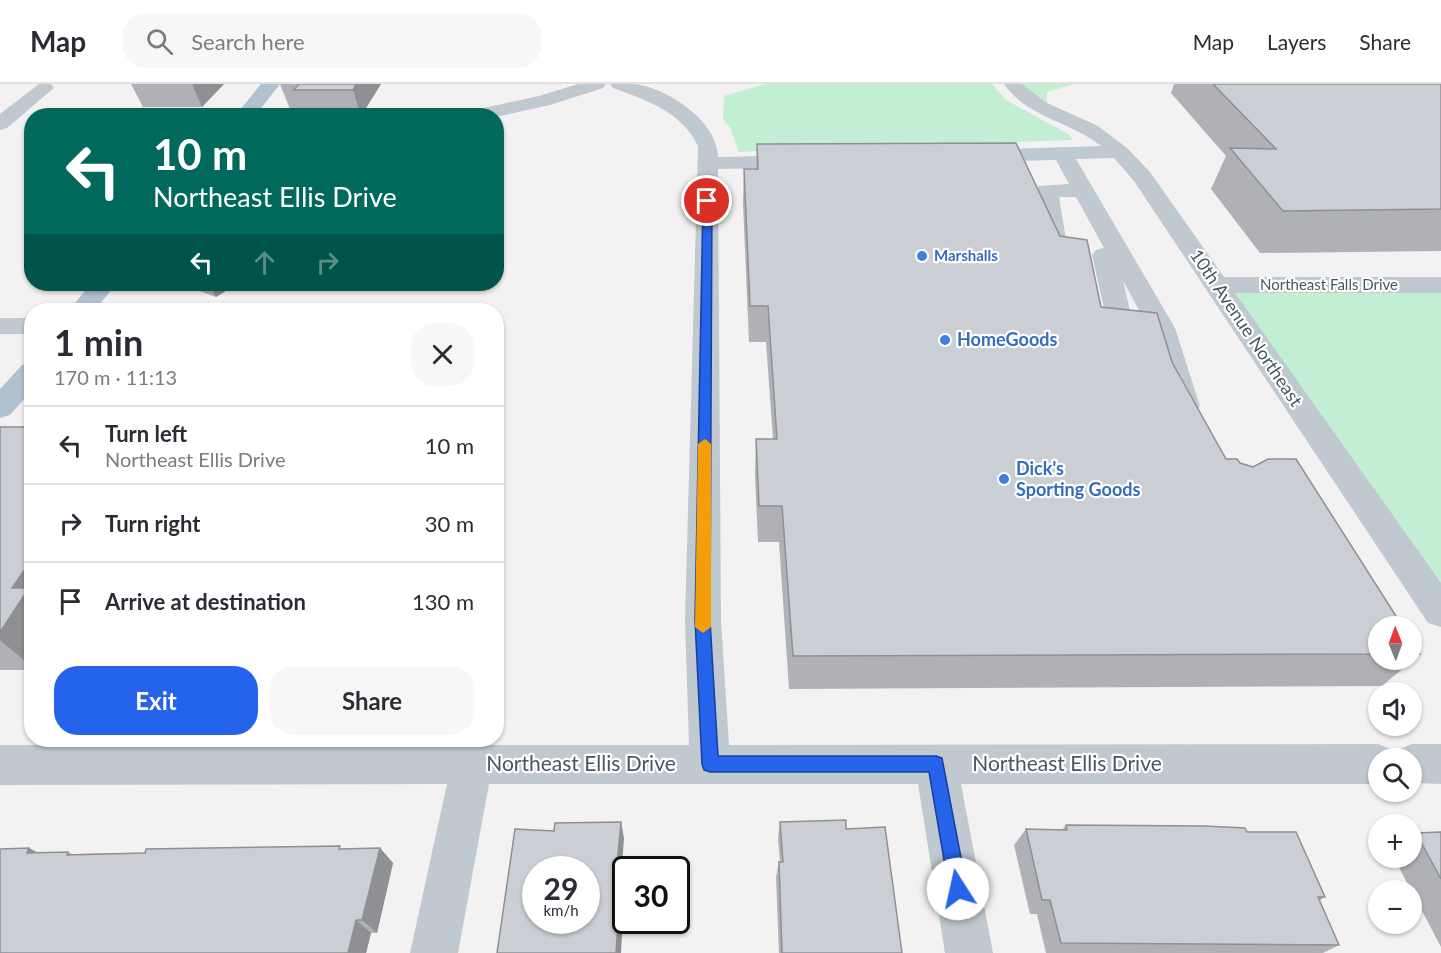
<!DOCTYPE html>
<html lang="en">
<head>
<meta charset="utf-8">
<style>
	:root { --surface:#fff; --page:#f7f7f7; --text:#2b2b33; --muted:#7c7c81; --line:#e1e1e2; --accent:#2563eb }
	body { margin:0; font-family:Lato,sans-serif; background:var(--page); color:var(--text); height:100vh; display:flex; flex-direction:column; font-size:22px; white-space:nowrap }
	* { box-sizing:border-box; margin:0 }
	p { font-size:20px; color:var(--muted) }
	.icon { flex:none; width:33px; height:33px; fill:none; stroke:currentColor; stroke-width:2; stroke-linecap:round; stroke-linejoin:round }
	.map { position:relative; flex:1; overflow:hidden }
	.side { position:absolute; left:24px; top:219px; width:480px; height:444px; display:flex; flex-direction:column; background:var(--surface); border-radius:24px; box-shadow:0 2px 4px #0004 }
	.side>* { flex:none }
	.top-card { position:absolute; left:24px; top:24px; width:480px; height:183px; border-radius:24px; box-shadow:0 2px 4px #0004; background:#00695c; color:#fff; overflow:hidden }
	.needle { width:39px; rotate:359deg }
	.tools { position:absolute; left:1368px; top:532px; display:grid; gap:12px }
	.tools a { display:grid; place-items:center; width:54px; height:54px; border-radius:50%; background:var(--surface); box-shadow:0 2px 4px #0004; font-size:30px }
	.speed { position:absolute; left:522px; top:772px; display:flex; gap:12px; font-size:30px; font-weight:700; text-align:center }
	.speed>* { display:grid; place-content:center; width:78px; height:78px; border-radius:50%; background:var(--surface); box-shadow:0 2px 4px #0004; line-height:1 }
	.speed small { font-size:15px; font-weight:400 }
	.speed .limit { border:3px solid #111; border-radius:9px; background:#fff; color:#111 }
	.pin { position:absolute; display:grid; place-items:center; width:51px; height:51px; color:#fff; margin:-26px; border:3px solid #fff; border-radius:50%; box-shadow:0 2px 6px #0007 }
	.me { position:absolute; width:66px; margin:-33px; rotate:350deg; stroke-linejoin:round; filter:drop-shadow(0 0 4px #0008) }
	.turn { display:flex; align-items:center; gap:21px; height:126px; padding:0 30px; font-size:27px }
	.turn .icon { width:78px; height:78px; stroke-width:2.5 }
	.turn b { display:block; font-size:42px; line-height:51px }
	.lanes { display:flex; align-items:center; height:57px; padding:0 30px; background:#0003; justify-content:center; gap:30px; direction:ltr }
	.lanes .off { opacity:.35 }
	.round { display:grid; place-items:center; flex:none; width:63px; height:63px; border-radius:24px; background:var(--page) }
	.summary { display:flex; align-items:center; justify-content:space-between; height:102px; padding:0 30px }
	h1 { font-size:36px; font-weight:700; line-height:45px }
	.button { display:flex; gap:12px; margin-top:auto; padding:12px 30px }
	.button a { flex:1; height:69px; border-radius:24px; background:var(--accent); color:#fff; font-size:24px; font-weight:700; line-height:69px; text-align:center }
	.button a+a { background:var(--page); color:var(--text) }
	ul { padding:0; list-style:none }
	li { display:flex; align-items:center; gap:18px; height:78px; padding:0 30px; border-top:2px solid var(--line) }
	li div { flex:1 }
	li b { display:block; font-size:22px }
	li em { font-style:normal }
	header { display:flex; align-items:center; gap:36px; box-sizing:border-box; height:84px; padding:0 30px; background:var(--surface); border-bottom:2px solid var(--line) }
	header strong { font-size:28px }
	nav { display:flex; gap:33px; margin-inline-start:auto; font-size:21px }
	.search { width:420px; height:54px; background:var(--page); display:flex; align-items:center; gap:15px; box-sizing:border-box; padding:0 21px; border-radius:24px; color:var(--muted); font-size:22px }
	.map>svg:first-child { display:block }
	.green { fill:#c2efd3 }
	.lines { fill:none; stroke-linecap:round; stroke-linejoin:round }
	.minor { fill:#c0c9d0; fill-rule:evenodd }
	.major { fill:#b2c1cf; fill-rule:evenodd }
	.wall { fill:#afb1b6 }
	.shaded-wall { fill:#8e9094 }
	.building { fill:#cbced4; stroke:#8e9094; stroke-width:1.5; fill-rule:evenodd }
	.route { fill:#2563eb; stroke:#184099; stroke-width:1.5 }
	.slow { fill:#f59e0b }
	.shop-dot { fill:#3f7fe0; stroke:#fff; stroke-width:2 }
	.labels { text-anchor:middle; stroke-width:4.5; stroke-linejoin:round; paint-order:stroke }
	.far-shop-label { font-size:15px; font-weight:bold; fill:#366cbe; stroke:#fff; text-anchor:start }
	.far-street-label { font-size:15px; fill:#49555f; stroke:#fff }
	.street-label { font-size:18px; fill:#49555f; stroke:#fff }
	.shop-label { font-size:18px; font-weight:bold; fill:#366cbe; stroke:#fff; text-anchor:start }
	.near-street-label { font-size:21px; fill:#49555f; stroke:#fff }
</style>
</head>
<body>
<header>
<strong>Map</strong>
<div class="search"><svg class="icon" aria-label="search" viewBox="0 0 24 24"><circle cx="10" cy="10" r="6"/><path d="M15 15l6 6"/></svg>Search here</div>
<nav><a>Map</a><a>Layers</a><a>Share</a></nav>
</header>
<div class="map">
<svg width="1441" height="869" viewBox="0 0 1441 869">
	<rect width="100%" height="100%" fill="#f4f1f2"/>
	<path class="green" d="M765,0h227l14,16 64,35 2,5 -333,12 -9,-24 -7,-9 1,-23z
		M1013,0h61l-27,8v17z
		M1217,201h224v327z"/>
	<g class="lines">
		<path class="minor" d="M39,0h12l3,4 -47,40 -7,2v-16z
			M578,0h28l-3,4 -53,17 -54,12 -33,-1 2,-4 74,-16z
			M610,0c8,0 16,0 24,0 32,3 84,37 84,73l84,-2 7,2 3,4 -3,4 -7,2 -84,2 3,451 8,125 649,-1 15,6 2,6 2,-6 15,-6h29v40l-29,-1v-24h-34v25h-417l32,169h-48l-27,-169h-429l-31,169h-48l37,-169 -447,1v-40h689l-4,-125 13,-474c-16,-34 -52,-46 -85,-58z
			M1004,0h18l23,18 53,24 29,22 23,24 74,105h217v16h-206l206,290v44l-13,-4 -294,-442 -20,-23 -38,1 99,169 25,78 -5,7 -10,3 -10,-3 -5,-7 -21,-78 -26,-47 12,50 -4,6 -9,2 -9,-2 -4,-6 -17,-76 4,-5 8,-2 -28,-51h-17l11,66 -3,5 -9,2 -9,-2 -3,-5 -10,-72 3,-5 30,-2 -13,-24 -79,2 -7,-2 -3,-4 3,-4 7,-2 124,-4c-31,-25 -73,-28 -97,-62z
			M0,234h32v16h-32z"/>
		<path class="major" d="M261,0h19l-25,32h-20z
			M91,200h25l-21,26h-26z
			M32,278v28l-22,25 -10,3v-29l22,-24z"/>
	</g>
	<path class="wall" d="M131,0h93l-22,23h-59z
		M280,0h101l-20,32h-57l-3,-7h-11z
		M1174,0h267v167l-181,2 -49,-64 15,-33 -55,-63z
		M757,60l303,92 41,71 71,55 54,97 152,168v33h34v-20l8,14 -38,32 -593,3 -10,-147h-21l-3,-67 1,-36h17l-7,-97h-17l-6,-139 1,-34h12z
		M181,200h56l-21,13z
		M0,343h32v243h-32z
		M780,738l66,7 56,124h-123l-3,-76 3,-15h1l-2,-24z
		M1066,741l181,7 78,65 -6,4 20,44 -16,8h-277l-9,-39h-7l-16,-69 12,-16 36,1z
		M1441,748v115l-47,-89h18v-23l4,-2z
		M29,764l9,5 30,-1 4,2 308,-6 13,15 -16,70h-6l-5,20h-366z"/>
	<path class="shaded-wall" d="M192,0h32l-22,23z
		M356,0h25l-20,32 -8,-26z
		M209,200h28l-21,13z
		M32,475v108l-32,-27v-8l12,-44z
		M621,738l3,16 -2,28 3,13 -4,74h-5l1,-89z
		M29,764l27,15 -29,-10z
		M380,764l13,15 -16,70 -15,-13z
		M356,836l15,13 -5,20h-18z"/>
	<path class="building" d="M299,0h57l-3,6h-59z
		M1213,0h228v125l-158,2 -53,-63 46,1z
		M1016,59l44,93 27,4 14,67 56,6 15,49 54,97h11l3,4 13,4 15,-8h28l107,168h-25v27l-585,2 -11,-150h-23l-3,-67h21l-9,-133h-18l-6,-137h14l-1,-25z
		M0,343h32v132l-20,29h17l-29,44z
		M1412,556l8,14h-8z
		M846,736v9l39,-2 17,126h-120l-3,-91h4l-3,-40z
		M621,738l-4,42h5l-6,89h-119l18,-124 39,2 1,-8zM536,786h50v51h-50z
		M1066,741l138,1 41,2 2,4h49l29,65h-7l21,48 -278,-2 -11,-43h-8l-16,-71 41,1z
		M1441,748v47l-25,-46z
		M340,762l-1,3 41,-1 -18,72h-6l-8,33h-348v-104l29,-1 -2,5 41,-1 -1,3 78,-2 1,-4z"/>
	<path class="route" d="M707,114l5,3 -2,419 8,136h218l6,2 25,131 -2,7 -7,3 -7,-3 -2,-7 -20,-117h-219l-6,-2 -2,-6 -7,-144 8,-419z"/>
	<path class="slow" d="M705,355l6,5v183l-8,6 -8,-6 3,-183z"/>
	<g class="shop-dot">
		<circle cx="922" cy="172" r="6"/>
		<circle cx="945" cy="256" r="6"/>
		<circle cx="1004" cy="395" r="6"/>
	</g>
	<g class="labels">
		<g class="far-shop-label">
			<text x="934" y="177">Marshalls</text>
		</g>
		<g class="far-street-label">
			<text x="1329" y="206">Northeast Falls Drive</text>
		</g>
		<g class="street-label">
			<text transform="translate(1246 244) rotate(56)" y="6">10th Avenue Northeast</text>
		</g>
		<g class="shop-label">
			<text x="957" y="262">HomeGoods</text>
			<text x="1016" y="391">Dick's<tspan x="1016" dy="21">Sporting Goods</tspan></text>
		</g>
		<g class="near-street-label">
			<text x="581" y="687">Northeast Ellis Drive</text>
			<text x="1067" y="687">Northeast Ellis Drive</text>
		</g>
	</g>
</svg>
<div class="tools">
<a><svg class="needle" viewBox="-14 -14 28 28"><path d="M0-13l5 13h-10z" fill="#e53935"/><path d="M0 13l5-13h-10z" fill="#7c7c81"/></svg></a>
<a><svg class="icon" aria-label="sound" viewBox="0 0 24 24"><path d="M4 9h4l5-4v14l-5-4H4zM17 9q2 3 0 6"/></svg></a>
<a><svg class="icon" aria-label="search" viewBox="0 0 24 24"><circle cx="10" cy="10" r="6"/><path d="M15 15l6 6"/></svg></a>
<a>+</a>
<a>−</a>
</div>
<div class="speed"><div>29<small>km/h</small></div><div class="limit">30</div></div>
<div class="pin" style="left:707px;top:117px;background:#d93025"><svg class="icon" aria-label="arrive" viewBox="0 0 24 24"><path d="M6 21V4h12l-3 4 3 4H6"/></svg></div>
<svg class="me" style="left:958px;top:805px" viewBox="-20 -20 40 40"><circle r="19" fill="#fff"/><path d="M0-13L10 11 0 6-10 11z" fill="#2563eb"/></svg>
<div class="top-card">
<div class="turn"><svg class="icon" aria-label="left" viewBox="0 0 24 24"><path d="M17 20v-9H6M10 6l-5 5 5 5"/></svg><div><b>10 m</b>Northeast Ellis Drive</div></div>
<div class="lanes"><svg class="icon" aria-label="left" viewBox="0 0 24 24"><path d="M17 20v-9H6M10 6l-5 5 5 5"/></svg><svg class="icon off" aria-label="ahead" viewBox="0 0 24 24"><path d="M12 20V5M6 11l6-6 6 6"/></svg><svg class="icon off" aria-label="right" viewBox="0 0 24 24"><path d="M7 20v-9h11M14 6l5 5-5 5"/></svg></div>
</div>
<section class="side">
<div class="summary"><div><h1>1 min</h1><p>170 m · 11:13</p></div><a class="round"><svg class="icon" aria-label="close" viewBox="0 0 24 24"><path d="M6 6l12 12M18 6L6 18"/></svg></a></div>
<ul>
<li><svg class="icon" aria-label="left" viewBox="0 0 24 24"><path d="M17 20v-9H6M10 6l-5 5 5 5"/></svg><div><b>Turn left</b><p>Northeast Ellis Drive</p></div><em>10 m</em></li>
<li><svg class="icon" aria-label="right" viewBox="0 0 24 24"><path d="M7 20v-9h11M14 6l5 5-5 5"/></svg><div><b>Turn right</b></div><em>30 m</em></li>
<li><svg class="icon" aria-label="arrive" viewBox="0 0 24 24"><path d="M6 21V4h12l-3 4 3 4H6"/></svg><div><b>Arrive at destination</b></div><em>130 m</em></li>
</ul>
<div class="button"><a>Exit</a><a>Share</a></div>
</section>
</div>
</body>
</html>
